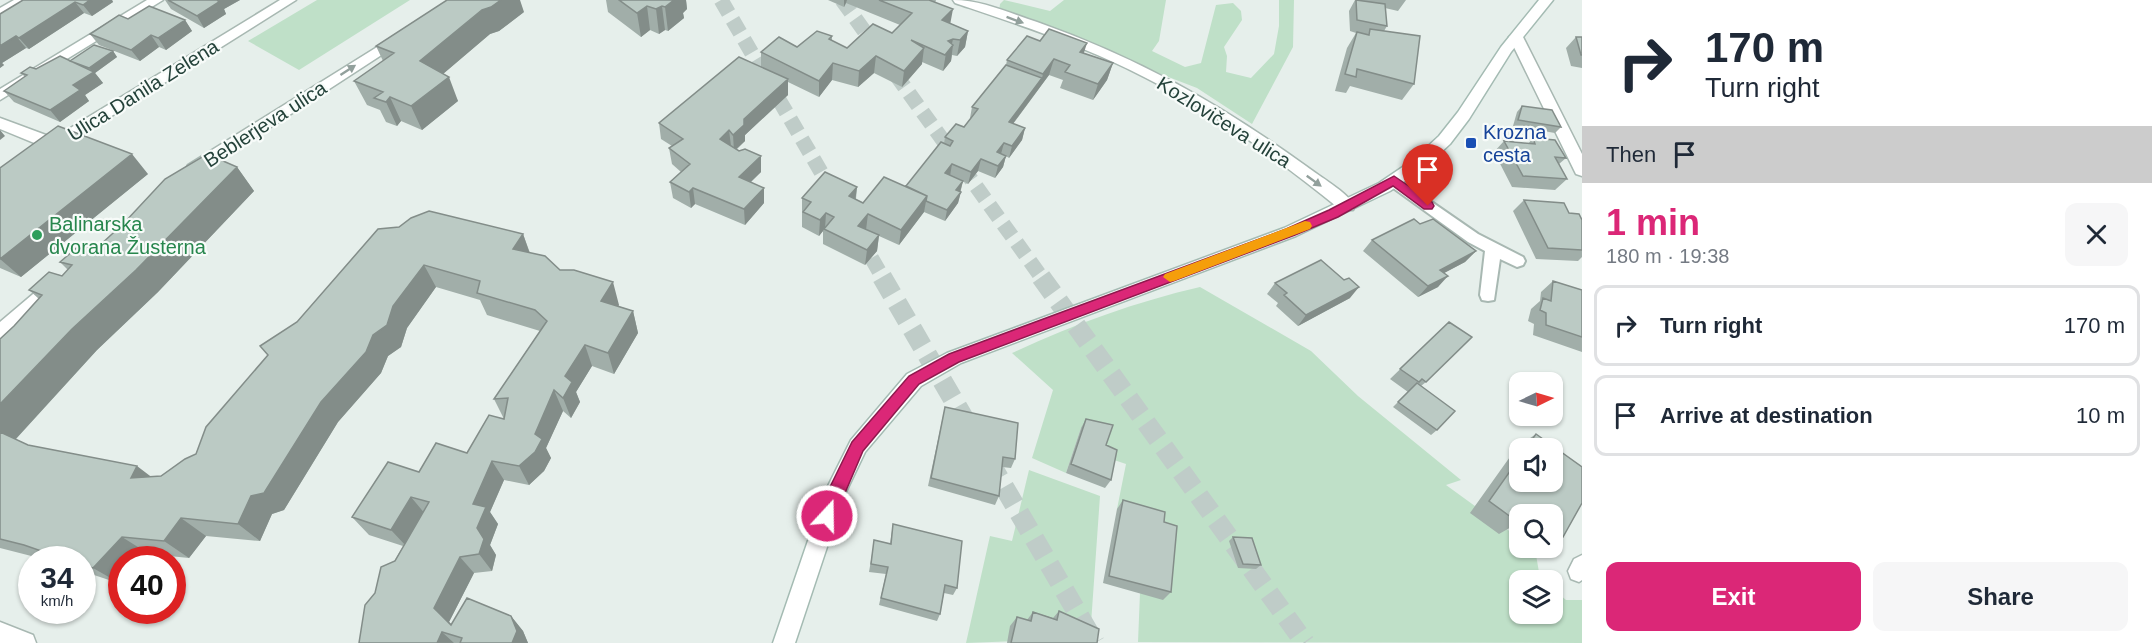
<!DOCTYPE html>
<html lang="en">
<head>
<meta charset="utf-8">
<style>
	:root { --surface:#fff; --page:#f6f6f7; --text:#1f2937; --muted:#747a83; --line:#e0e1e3; --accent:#db2777 }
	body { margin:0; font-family:Helvetica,sans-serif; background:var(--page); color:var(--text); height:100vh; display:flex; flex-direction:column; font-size:22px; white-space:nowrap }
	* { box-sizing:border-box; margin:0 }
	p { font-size:20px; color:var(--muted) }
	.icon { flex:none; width:33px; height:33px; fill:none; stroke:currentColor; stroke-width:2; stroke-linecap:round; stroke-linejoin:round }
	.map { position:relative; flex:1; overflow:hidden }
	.panel { display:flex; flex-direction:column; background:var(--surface); width:570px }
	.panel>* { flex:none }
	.hud { background:#fff; color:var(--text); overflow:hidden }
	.needle { width:39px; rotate:85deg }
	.tools { position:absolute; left:1509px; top:372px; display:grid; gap:12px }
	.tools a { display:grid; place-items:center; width:54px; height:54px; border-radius:12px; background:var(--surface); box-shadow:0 2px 4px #0004; font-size:30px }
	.speed { position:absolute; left:18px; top:546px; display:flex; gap:12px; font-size:30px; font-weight:700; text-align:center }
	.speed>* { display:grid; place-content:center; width:78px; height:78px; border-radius:50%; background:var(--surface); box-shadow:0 2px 4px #0004; line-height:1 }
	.speed small { font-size:15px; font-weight:400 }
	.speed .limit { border:9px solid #d22; background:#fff; color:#111 }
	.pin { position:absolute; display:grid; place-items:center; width:51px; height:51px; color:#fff; margin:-62px -26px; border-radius:50% 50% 50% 0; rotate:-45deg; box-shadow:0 0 6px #0007 }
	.pin .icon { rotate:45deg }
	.me { position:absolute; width:66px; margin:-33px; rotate:21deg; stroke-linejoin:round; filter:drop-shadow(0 0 4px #0008) }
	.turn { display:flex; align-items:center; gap:21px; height:126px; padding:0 24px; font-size:27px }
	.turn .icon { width:78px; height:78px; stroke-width:2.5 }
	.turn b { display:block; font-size:42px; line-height:51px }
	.then { display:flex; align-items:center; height:57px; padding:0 24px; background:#0003; gap:12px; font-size:22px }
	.round { display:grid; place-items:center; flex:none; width:63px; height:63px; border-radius:12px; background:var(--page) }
	.head { display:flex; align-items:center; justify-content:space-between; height:102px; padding:0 24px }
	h1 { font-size:36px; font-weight:800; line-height:45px; color:var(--accent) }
	.button { display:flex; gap:12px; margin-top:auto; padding:12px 24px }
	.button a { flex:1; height:69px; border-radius:12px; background:var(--accent); color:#fff; font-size:24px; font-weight:800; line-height:69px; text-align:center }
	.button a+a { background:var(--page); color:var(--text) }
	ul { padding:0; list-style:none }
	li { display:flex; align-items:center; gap:18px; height:81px; margin:0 12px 9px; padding:0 12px; border:3px solid var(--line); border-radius:12px }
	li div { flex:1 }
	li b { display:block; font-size:22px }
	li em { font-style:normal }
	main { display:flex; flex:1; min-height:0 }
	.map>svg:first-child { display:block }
	.green { fill:#bfe0c8 }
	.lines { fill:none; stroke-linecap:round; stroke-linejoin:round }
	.highway-tunnel-far1 { stroke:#bfccc8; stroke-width:15; stroke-dasharray:15 8; stroke-linecap:butt }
	.highway-tunnel { stroke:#bfccc8; stroke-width:20; stroke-dasharray:20 10; stroke-linecap:butt }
	.lane-casing { stroke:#a8b8b2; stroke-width:4 }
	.street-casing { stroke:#a8b8b2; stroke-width:3 }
	.secondary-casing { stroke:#a4bbb3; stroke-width:3 }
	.lane { fill:#fff; fill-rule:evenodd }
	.street { fill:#fff; fill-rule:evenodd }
	.secondary { fill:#fff; fill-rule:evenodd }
	.wall { fill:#a1aea9; fill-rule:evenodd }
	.shaded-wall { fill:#838d89 }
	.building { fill:#bbcac4; stroke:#838d89; stroke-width:1.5 }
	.oneway { fill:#92a09c }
	.route { fill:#db2777; stroke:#8e194d; stroke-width:1.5 }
	.slow { fill:#f59e0b }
	.transit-dot { fill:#1a4fb4; stroke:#f7fbf9; stroke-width:2 }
	.leisure-dot { fill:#2e9e5b; stroke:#f7fbf9; stroke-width:2 }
	.labels { text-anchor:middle; stroke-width:4.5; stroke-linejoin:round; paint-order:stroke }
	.street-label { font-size:20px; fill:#24423a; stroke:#f7fbf9 }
	.transit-label { font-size:20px; fill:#164399; stroke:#f7fbf9; text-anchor:start }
	.leisure-label { font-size:20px; fill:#27864d; stroke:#f7fbf9; text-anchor:start }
</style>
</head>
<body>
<main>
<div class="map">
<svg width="1582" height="643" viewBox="0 0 1582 643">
	<rect width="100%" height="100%" fill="#e6efeb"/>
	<path class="green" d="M317,0h93l-111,70 -51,-29z
		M1004,0l46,11 14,-11h102l-7,41 -7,10 33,16 16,-4 15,-58 17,-2 8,8 1,9 -18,27 3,9 -1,16 25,6 23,-24 5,-28v-26h15l-1,47 -41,77 -55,-36 -198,-76 1,-8z
		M1200,287l111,64 47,45 103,84 -15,5 73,53 1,10 15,1 5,29 2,2h-22v34h32l1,-25 13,11h16v43l-444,-1 2,-49 23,6 -46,-90 9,-45 -15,-5 -30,-31 -15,45 -34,-15 21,-68 -41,-37c60,-28 123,-51 188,-66z
		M1029,470l71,26 -10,142 -124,5 24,-107 22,5z"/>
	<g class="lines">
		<path class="highway-tunnel-far1" d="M721,0l114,196
			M842,0l200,278
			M860,238l23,40"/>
		<path class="highway-tunnel" d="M882,277l90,155
			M1041,277l264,366
			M989,461l106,182"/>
		<g class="lane-casing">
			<path id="lane" d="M1394,176l84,58 45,23 2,4 -2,4 -6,2 -17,-8 -6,41 -6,1 -6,-1 -2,-5 5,-44 -17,-9 -79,-57 -2,-4z"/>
		</g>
		<g class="street-casing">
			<path id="street" d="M14,0h17l-31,17v-9z
				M147,0h16l-163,100v-11z
				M280,0h16l-237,149h-10l-49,-20v-11l54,20z
				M953,0c29,0 56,13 84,22 101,36 182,81 269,144 13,10 41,26 49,40l-2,4h-12c-61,-49 -125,-97 -195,-132 -61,-32 -126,-53 -191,-75z
				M1516,33l7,4 59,117v22l-6,-2 -2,-4 -65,-133z
				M398,34l5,1 2,3 -2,3 -203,132h-12l-2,-4 2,-4z
				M58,276l6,2 3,5 -3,5 -58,50 -6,2v-18l52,-44z
				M1582,555v25l-3,2 -8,-3 -3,-8 6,-12z
				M0,622l33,13 3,8h-36z"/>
		</g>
		<g class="secondary-casing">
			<path id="secondary" d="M1539,0h14l-42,52 -42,67 -19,25 -26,24 -34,23 -94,45 -335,127 -40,23 -56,66 -21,44 -49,147h-22l51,-149 27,-54 56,-66 40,-21 337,-125 95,-45 34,-23 26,-24 19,-24 43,-65z"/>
		</g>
		<use href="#lane" class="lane"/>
		<use href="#street" class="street"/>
		<use href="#secondary" class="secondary"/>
	</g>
	<path class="wall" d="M23,0h89l1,2 -21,14 -8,-3 -55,36 -3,-1 -24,15 2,2 -4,3z
		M165,0h75l-16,9 2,5 -22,14 -33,-19z
		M606,0h80l1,9 -4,4 1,5 -16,13 -3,-1 -6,4 -9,-4 -9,7 -33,-25z
		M828,0h108l-1,3 15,20 18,8 -3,16 -8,9 -5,-1 -1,6 -8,10 -21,-9v2l-20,23 -28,-14 -16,14 -26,-7 -13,17 -31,-15v13l-43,40v6l-9,9 25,22 -10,10 13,21 -19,22 -50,-21 -4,4 -18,-10 -3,-16 11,-10 -9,-8 -3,-16 3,-2 -11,-7 -2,-16 102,-56v-15l36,-5 35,-11v5l15,7 45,-15 8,-8 -54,-22 -2,4z
		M1355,0h51l-8,11 -13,-3 2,18 -3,5 30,53 -12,16 -52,-14 -4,7 -11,-2 12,-43 9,-15 -6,-2 -1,-20z
		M524,12l-25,19 -9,3 -47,40 15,27 -36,29 -21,-9 -4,5 -11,-4 -6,-12 -13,-5 -13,-24 29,-20 -7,-15z
		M128,19l57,1 7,11 -26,19 -7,-3 -19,14 -41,-16 -9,-11z
		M1576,37h6v31l-11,-2 -5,-18z
		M1040,41l44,12 29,10 -6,17 -14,20 -33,-12 3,-8 -14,-5 -36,49 12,4 -3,12 -13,18 -3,-2 -3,11 -8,11 -17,-7 -10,13 -5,-3 -5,22 -13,18 -21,-9 -25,33 -20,-9 -2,15 -12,14 -42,-21v-13l-4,5 -17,-9v-29l55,-11 -1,12 7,4 43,-17 38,-42 1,-7 19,-10 7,-8 -1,-1 2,-11 34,-42 1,-5z
		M113,51l4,6 -22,16 8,10 -18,12 4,6 -29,21 -46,-20 -10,-11 21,-14 -4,-4z
		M1522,106l39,21 -6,6 -42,-7 4,-14z
		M1533,138l33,20 -7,6 8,15 -12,11 -43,-3 -18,-35 10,-11 24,3z
		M237,167l17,24 -96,101 -61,58 -81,89 12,6 124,32 9,-1 35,-22 101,-132 81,-93 145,5 7,19 89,52 -1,1 15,5 5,22 -24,41 -22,-8 -16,26 4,10 -9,16 -8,-7 -17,37 5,10 -7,13 -15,14 -25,-5 -14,32 8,12 -8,21 6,10 -4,16 -18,2 -25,49 2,2 60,-8 12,15 5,12h-169l16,-50 28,-47 -34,-11 -17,-18 67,-45 48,-19 37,-34 -10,-20 46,-68 -53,-16 -7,-15 -44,-13 -29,41 -6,19 -13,9 -7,17 -43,49 -54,88 -12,4 -12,27 -54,-5 -17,22 -40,-4 -5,6h-22l-1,24 -39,-13v-11h-35l-47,-12v-209l14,-13 25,-27 -10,-9 33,-14 6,-6 -8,-8 39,-16z
		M0,168l148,6 -127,103 -21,-9z
		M1524,200l45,13 13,7v37l-4,4 -42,-2 -23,-48z
		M1420,224l56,27 -11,11 -21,11 -6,14 -20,10 -55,-46 9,-11z
		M1553,281l29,9v62l-49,-17 1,-11 -6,-3 3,-12 9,-8 1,-9z
		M1275,283l75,15 -52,28 -22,-20 2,-3 -11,-9z
		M1449,322l-23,60 -5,4 16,44 -6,5 -38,-28 16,-16 -1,1 -18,-13z
		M945,407l70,52 -4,9 -9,-1 -3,29 -4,9 -67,-19z
		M1086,419l20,26 5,35 -6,8 -39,-15 15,-45z
		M1536,434l46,33v36l-19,34 -11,6v-29h-32v18l-7,-6 -14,8 -29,-21 47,-66zM1520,448h32v34h-32z
		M1123,500l41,22 7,70 -8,8 -60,-17 14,-74z
		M893,524l64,64 -4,7 -9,-2 -4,21 -3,7 -58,-16 7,-31 -17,-2 4,-24 1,-8 16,4z
		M1233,537l28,28 -5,4 -18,-1 -9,-27z
		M1059,611l38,32h-90l3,-17 7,-9 10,3 6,-8 20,6z"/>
	<path class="shaded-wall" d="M90,0h22l1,2 -21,14 -9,-11z
		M217,0h23l-16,9 2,5 -22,14 -7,-12z
		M501,0h19l4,12 -25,19 -9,3 -60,51 -10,-24 62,-51z
		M674,0h12l1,9 -4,4 1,5 -16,13 -3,-24z
		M844,0h3l-1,3 -2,4z
		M75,2l9,11 -55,36 -10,-11z
		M647,6l3,24 -9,7 -4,-24z
		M662,6l3,24 -6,4 -3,-25z
		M953,9l-3,16 -8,-5z
		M185,20l7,11 -26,19 -8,-12z
		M968,31l-3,16 -8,9 3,-16z
		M151,35l8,12 -19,14 -9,-11z
		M16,36l10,12 -24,15 2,2 -4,3v-22z
		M953,39l-2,9 2,-3 -2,16 -8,10 5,-30z
		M1087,43l-5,16 -2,-7z
		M924,48l-2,16 -20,23 2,-16z
		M113,51l4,6 -22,16 8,10 -18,12 4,6 -29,21 -10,-12 23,-25 20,-12 -4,-5z
		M876,56l-2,17 -16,14 1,-16z
		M1054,59l-5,16 -43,58 3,-11 33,-44 1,-4z
		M833,63l-1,17 -13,17v-16z
		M1113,63l-6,17 -14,20 5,-16z
		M449,77l9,24 -36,29 -11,-24z
		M788,79v16l-43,40v6l-11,10 -1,-16 11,-16z
		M390,97l11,24 -4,5 -11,-24z
		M1025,128l-3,12 -13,18 3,-12z
		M0,130l5,6 -5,4z
		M729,130l2,16 -11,-7z
		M1004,143l-3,11 -4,-2z
		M132,154l16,20 -127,103 -21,-18z
		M761,156v16l-21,20 -1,-15z
		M1006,156l-3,11 -8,11 3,-12z
		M981,159l-3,12 -10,13 3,-12z
		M952,164l-2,12 -5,-3z
		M237,167l17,24 -96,101 -61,58 -85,93 -12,-8v-31l72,-75z
		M963,181l-3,11 -4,-2z
		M857,187l-2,15 -6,-6z
		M693,188l2,16 -4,4 -2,-16z
		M764,188v15l-19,22 -1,-16z
		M961,192l-3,11 -13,18 2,-11z
		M927,196l-3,16 -25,33 2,-15z
		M826,213l-1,16h-1l-1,2 -4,5 1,-16z
		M868,214l-2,16 -8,-4z
		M523,234l8,23 -18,-8z
		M879,235l-2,16 -12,14 2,-15z
		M1476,251l-11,11 -36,19 11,-11z
		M424,265l12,22 -29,41 -6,19 -13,9 -7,17 -43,49 -54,88 -12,4 -12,27 -22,-17 13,-28z
		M1448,276l-10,11 -20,10 10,-11z
		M613,282l6,23 -12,17 -6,-21z
		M1359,287l-9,11 -52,28 8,-11z
		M633,311l5,22 -24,41 -6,-21z
		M585,345l7,21 -16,26 4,10 -9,16 -8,-20 2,-22z
		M554,390l9,21 -17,37 5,10 -7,13 -15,14 -10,-19z
		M492,461l12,19 -14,32 8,12 -8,21 6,10 -4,16 -13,-17 -6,-50z
		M137,466l25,19 -31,-7z
		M411,497l15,18 -19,32 -16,-17z
		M181,518l25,18 -17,22 -25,-17z
		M122,537l27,17 -5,6h-22l-1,24 -28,-16z
		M460,557l14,16 -25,49 16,17 -31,-31z
		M511,616l12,15 5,12h-16z
		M442,632l12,11h-17z"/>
	<path class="building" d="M23,0h67l-7,5 -8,-3 -56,36 -3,-2 -16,10v-32z
		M168,0h49l2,2 -22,14z
		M447,0h54l-10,7 -9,3 -62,51 29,16 -38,29 -21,-9 -4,5 -12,-4 9,-6 -29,-11 40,-28 -18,-7z
		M619,0h55l-9,7 -3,-1 -6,3 -9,-3 -10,7z
		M879,0h50l24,9 -11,11 26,11 -8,9 -7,-1 -5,2 5,4 -8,10 -34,-15 13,8 -20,23 -28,-15 -17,15 -26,-8 -14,18 -58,-29 18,-15 18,10 20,-16 15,5 -3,3 18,9 26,-24 19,9 20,-20z
		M1356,0l29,4 2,22 -30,-6z
		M149,6l36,14 -27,18 -7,-3 -20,15 -41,-16 29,-19 9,4z
		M1049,29l38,14 -7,9 33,11 -15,21 -33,-12 5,-7 -16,-6 -11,15 -36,-14 20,-24 13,5z
		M1370,29l50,7 -6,48 -57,-15 -1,8 -11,-3 12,-42 12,3z
		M1576,37h6v18h-1z
		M94,45l19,6 -24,17 -19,-7z
		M60,56l34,16 -21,13 7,5 -30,20 -46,-19 23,-16 -6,-2 9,-6 6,2z
		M739,57l49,22 -44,40v6l-11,10 -4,-5 -9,9 19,12 6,-2 16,7 -22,21 25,11 -20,21 -51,-21 -4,4 -19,-10 20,-18 -21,-16 14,-9 -24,-16z
		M1006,65l36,13 -33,44 16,6 -13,18 -8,-3 -7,9 9,4 -8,10 -17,-7 -10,13 -19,-8 -7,9 18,8 -7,9 5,2 -14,18 -21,-9 1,-5 -21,-10 35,-44 9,4 3,-5 -8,-4 11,-13 8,3 14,-18 -6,-2z
		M1522,106l30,4 9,17 -43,-7z
		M58,126l74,28 -132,105v-91z
		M1533,138l22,2 11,18 -11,-1 12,22 -44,-3 -19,-35 31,3z
		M207,154l30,13 -101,103 -64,59 -72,75v-65l14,-13 28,-31 -13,-5 20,-18 13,4 10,-11 -12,-3 21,-18 18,2 25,-23 41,-44z
		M825,172l32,15 -8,9 14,7 21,-26 43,19 -26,34 -33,-16 -10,12 21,9 -12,15 -43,-21 10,-12 -8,-4 -6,7 -17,-8 8,-10 -9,-4z
		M1524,200l40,3 5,10 10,1 3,6v30l-34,-2z
		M429,211l94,23 -10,15 32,7 15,14h14l39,12 -12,19 32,10 -25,42 -23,-8 -20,31 7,6 -9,16 -9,-8 -19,44 7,5 -7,13 -16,14 -27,-5 -19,43 13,3 -9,21 7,11 -5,15 -19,3 -26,51 17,17 16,-27 44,18 6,15 -5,12h-52l2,-5 -20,-6 -5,11h-78l6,-38 10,-12 6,-26 14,-6 34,-59 -18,-5 -20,33 -39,-13 36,-55 31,10 17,-29 31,10 22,-38 15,4 4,-21 -14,1 53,-78 -12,-11 -58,-17 3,-12 -56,-16 -31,41 -6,19 -14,10 -7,17 -45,50 -57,91 -13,3 -13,28 -57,-6 -17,23 -42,-4 -29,31 -11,-3v-5h-15l-43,-15 -24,-6v-107l28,13 109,21 -6,12 30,-2 24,-17 11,-5 10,-27 62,-72 -8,-9 37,-24 81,-93 21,-2 12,-9z
		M1414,219l6,5 13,-5 43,32 -36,19 8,6 -20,10 -56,-46z
		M1321,260l23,20 5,-2 10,9 -53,28 -22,-20 3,-2 -12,-10z
		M1553,281l29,9v47l-36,-12v-12l-6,-3 3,-12 8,3z
		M1449,322l23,15 -46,45 -4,-3 -3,3 -19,-13z
		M1417,383l38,28 -18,19 -39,-28z
		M945,407l73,16 -3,36 -12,-2 -4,39 -68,-18z
		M1086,419l27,6 -7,20 11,5 -6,30 -40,-16z
		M1536,434l46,33v36l-19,34 -11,-7v-16h-20l-6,-4 -3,4h-3l-1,9 -30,-22 31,-44v25h32v-34h-26z
		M1123,500l42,12 -1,10 13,4 -6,66 -62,-16z
		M893,524l69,17 -5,47 -12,-3 -5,29 -59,-16 7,-31 -17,-3 3,-24 17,4z
		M1233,537l19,1 9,27 -18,-1z
		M1059,611l40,18 -2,14h-86l6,-26 14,4 2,-9 24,8z"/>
	<defs><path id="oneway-solid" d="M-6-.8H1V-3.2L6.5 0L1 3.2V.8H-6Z" transform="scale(1.5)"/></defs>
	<g class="oneway">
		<use href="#oneway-solid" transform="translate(1015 20) rotate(20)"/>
		<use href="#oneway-solid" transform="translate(348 70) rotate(-33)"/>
		<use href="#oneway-solid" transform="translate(1314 181) rotate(36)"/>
	</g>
	<path class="route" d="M1394,176l38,26 2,4 -2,3h-8l-31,-23 -55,31 -43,18 -336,127 -40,22 -56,67 -30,70 -6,2 -6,-2 -2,-5 10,-27 23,-47 57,-66 40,-22 337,-125 43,-19z"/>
	<path class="slow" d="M1305,221l5,1 2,4 -2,3 -136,52 -4,1 -7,-5 2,-3z"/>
	<rect class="transit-dot" x="1465" y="137" width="12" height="12" rx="3"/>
	<circle class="leisure-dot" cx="37" cy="235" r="6"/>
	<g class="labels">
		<g class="street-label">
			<text transform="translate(143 90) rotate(-32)" y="7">Ulica Danila Zelena</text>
			<text transform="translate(1224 122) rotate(32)" y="7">Kozlovičeva ulica</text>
			<text transform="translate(265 124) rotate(-33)" y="7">Beblerjeva ulica</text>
		</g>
		<g class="transit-label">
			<text x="1483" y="139">Krozna<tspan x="1483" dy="23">cesta</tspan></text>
		</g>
		<g class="leisure-label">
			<text x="49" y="231">Balinarska<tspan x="49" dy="23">dvorana Žusterna</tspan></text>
		</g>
	</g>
</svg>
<div class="tools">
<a><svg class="needle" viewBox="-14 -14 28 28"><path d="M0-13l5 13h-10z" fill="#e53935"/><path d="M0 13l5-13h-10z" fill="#747a83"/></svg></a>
<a><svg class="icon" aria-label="sound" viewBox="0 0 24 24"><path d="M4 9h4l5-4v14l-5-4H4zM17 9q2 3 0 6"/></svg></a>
<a><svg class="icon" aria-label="search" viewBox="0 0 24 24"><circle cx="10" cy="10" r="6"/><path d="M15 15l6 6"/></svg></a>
<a><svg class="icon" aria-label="layers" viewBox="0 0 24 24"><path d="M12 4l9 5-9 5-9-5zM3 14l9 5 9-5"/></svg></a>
</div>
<div class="speed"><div>34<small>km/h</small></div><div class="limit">40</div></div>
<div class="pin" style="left:1428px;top:206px;background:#d93025"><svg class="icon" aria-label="arrive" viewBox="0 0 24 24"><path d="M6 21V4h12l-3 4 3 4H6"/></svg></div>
<svg class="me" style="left:827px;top:516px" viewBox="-20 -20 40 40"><circle r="17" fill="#db2777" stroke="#fff" stroke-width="3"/><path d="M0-11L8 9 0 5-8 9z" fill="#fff"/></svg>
</div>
<section class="panel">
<div class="hud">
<div class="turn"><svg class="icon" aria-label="right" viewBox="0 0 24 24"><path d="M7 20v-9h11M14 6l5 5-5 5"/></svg><div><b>170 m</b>Turn right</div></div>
<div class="then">Then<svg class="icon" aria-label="arrive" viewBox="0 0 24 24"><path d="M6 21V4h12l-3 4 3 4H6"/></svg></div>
</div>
<div class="head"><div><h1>1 min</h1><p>180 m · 19:38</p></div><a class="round"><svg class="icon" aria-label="close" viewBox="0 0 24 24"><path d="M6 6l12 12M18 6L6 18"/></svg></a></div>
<ul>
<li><svg class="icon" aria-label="right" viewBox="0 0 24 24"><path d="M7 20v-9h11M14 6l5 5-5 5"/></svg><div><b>Turn right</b></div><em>170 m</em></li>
<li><svg class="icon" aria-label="arrive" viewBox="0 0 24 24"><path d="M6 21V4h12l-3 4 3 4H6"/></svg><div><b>Arrive at destination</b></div><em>10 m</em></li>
</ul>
<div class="button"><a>Exit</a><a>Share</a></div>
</section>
</main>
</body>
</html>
